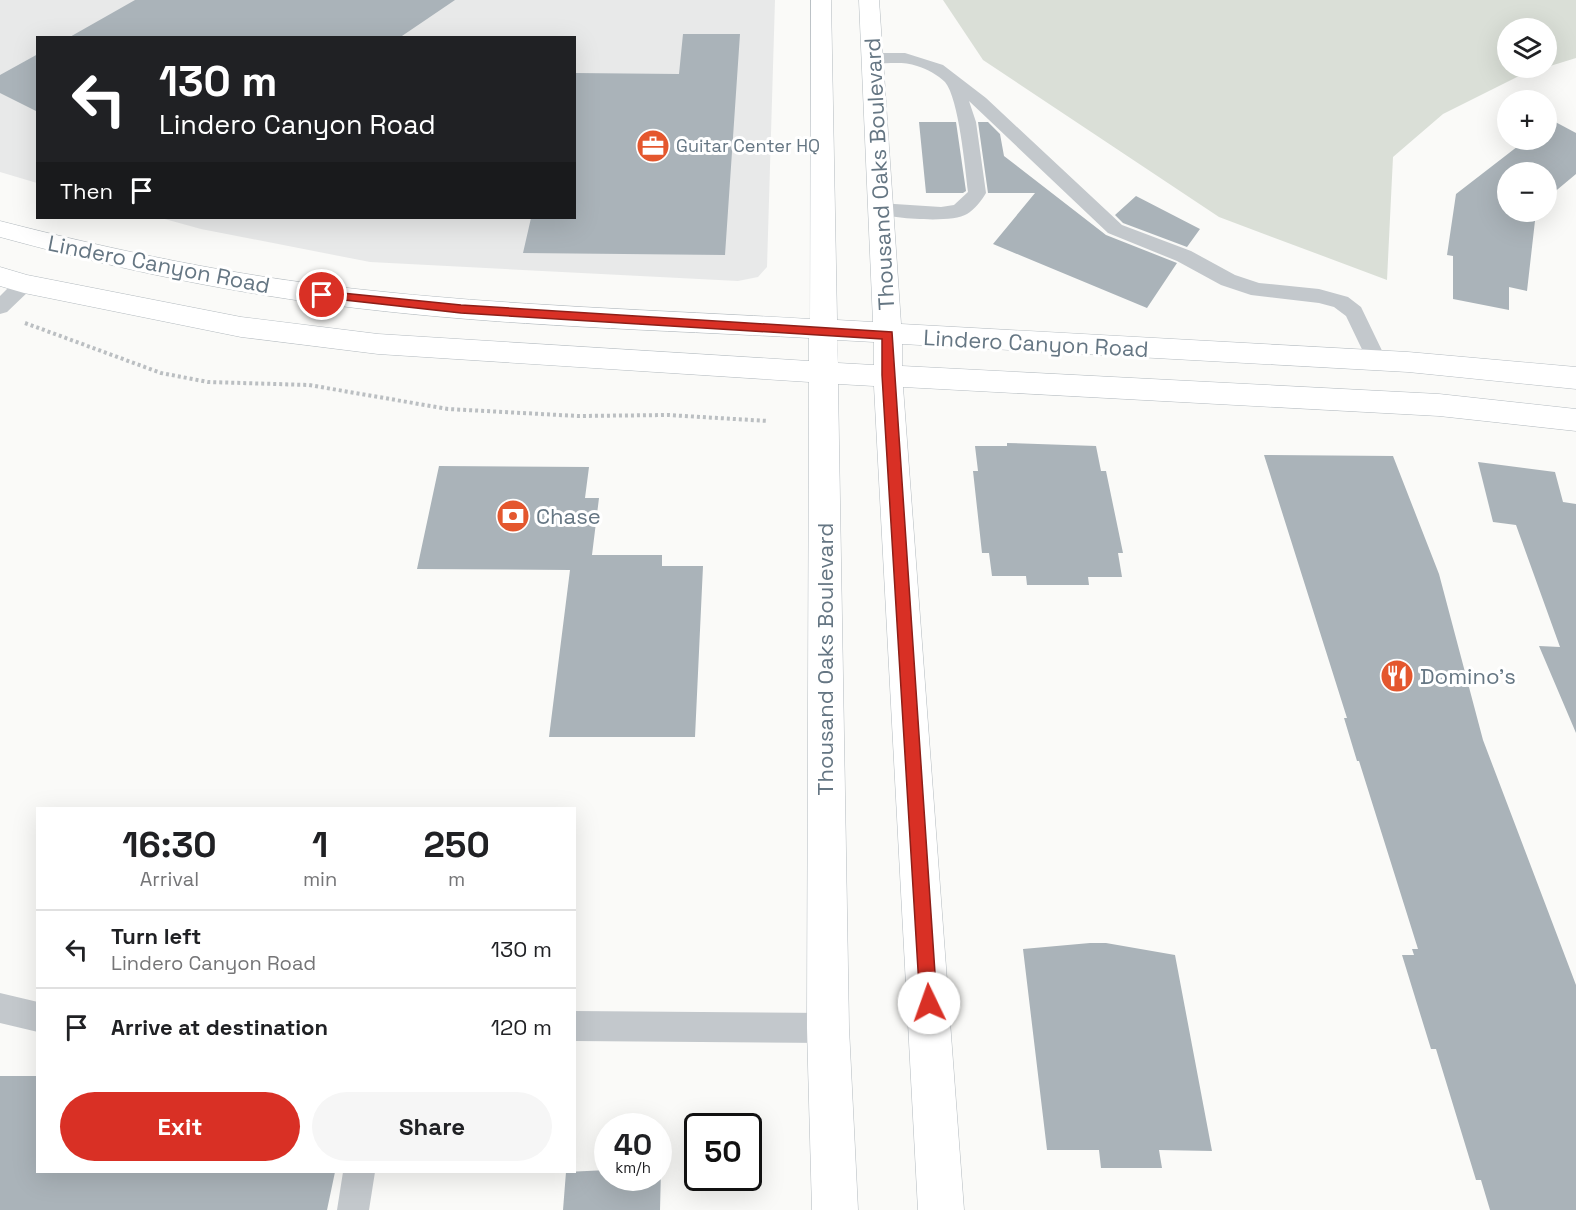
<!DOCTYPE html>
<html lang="en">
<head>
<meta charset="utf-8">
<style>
	:root { --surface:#fff; --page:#f6f6f6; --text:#202124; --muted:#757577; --line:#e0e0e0; --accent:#d93025 }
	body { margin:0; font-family:"Space Grotesk",sans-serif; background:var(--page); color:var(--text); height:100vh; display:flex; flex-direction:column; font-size:22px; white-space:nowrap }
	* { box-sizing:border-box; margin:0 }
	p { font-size:20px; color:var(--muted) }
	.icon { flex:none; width:33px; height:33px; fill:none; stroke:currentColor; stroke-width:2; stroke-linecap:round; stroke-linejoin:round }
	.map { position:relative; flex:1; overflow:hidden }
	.details { position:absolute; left:36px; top:807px; width:540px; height:366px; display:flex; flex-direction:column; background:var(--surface); border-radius:0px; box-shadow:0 6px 24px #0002 }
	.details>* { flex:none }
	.banner { position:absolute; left:36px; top:36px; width:540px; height:183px; border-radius:0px; box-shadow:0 6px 24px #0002; background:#202124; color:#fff; overflow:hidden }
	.tools { position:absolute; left:1497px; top:18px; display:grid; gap:12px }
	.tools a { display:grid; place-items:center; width:60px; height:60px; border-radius:50%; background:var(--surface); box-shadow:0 6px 24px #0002; font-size:30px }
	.speed { position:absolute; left:594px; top:1113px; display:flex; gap:12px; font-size:30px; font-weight:700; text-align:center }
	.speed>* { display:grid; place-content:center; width:78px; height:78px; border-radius:50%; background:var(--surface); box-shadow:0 6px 24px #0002; line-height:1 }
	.speed small { font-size:15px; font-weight:400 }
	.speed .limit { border:3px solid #111; border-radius:9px; background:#fff; color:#111 }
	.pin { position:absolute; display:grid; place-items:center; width:51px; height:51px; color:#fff; margin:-26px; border:3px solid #fff; border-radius:50%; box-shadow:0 2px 6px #0007 }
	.me { position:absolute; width:66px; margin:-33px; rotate:357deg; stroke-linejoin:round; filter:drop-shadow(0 0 4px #0008) }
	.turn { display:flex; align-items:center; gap:21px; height:126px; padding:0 24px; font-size:27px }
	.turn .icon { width:78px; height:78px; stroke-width:2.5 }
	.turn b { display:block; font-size:42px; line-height:51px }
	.then { display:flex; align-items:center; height:57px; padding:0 24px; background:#0003; gap:12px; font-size:22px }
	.eta { display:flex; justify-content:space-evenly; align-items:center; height:102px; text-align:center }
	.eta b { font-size:36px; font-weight:700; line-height:42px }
	.button { display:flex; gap:12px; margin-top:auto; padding:12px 24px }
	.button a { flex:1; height:69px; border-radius:36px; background:var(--accent); color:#fff; font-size:24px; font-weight:700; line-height:69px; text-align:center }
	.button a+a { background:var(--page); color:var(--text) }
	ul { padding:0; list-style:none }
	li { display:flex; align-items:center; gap:18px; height:78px; padding:0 24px; border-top:2px solid var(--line) }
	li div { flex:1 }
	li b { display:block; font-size:22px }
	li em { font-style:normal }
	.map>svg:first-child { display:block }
	.built { fill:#e8e9e9 }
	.green { fill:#dadfd7 }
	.building { fill:#aab3b9 }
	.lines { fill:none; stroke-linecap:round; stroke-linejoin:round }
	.secondary-casing { stroke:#b3babf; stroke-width:1 }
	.path { stroke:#bbbfc2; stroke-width:4; stroke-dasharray:3 3; stroke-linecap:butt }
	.service { fill:#c3c8cc; fill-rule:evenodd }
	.secondary { fill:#fff; fill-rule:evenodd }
	.route { fill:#d93025; stroke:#8d1f18; stroke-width:1.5 }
	.labels { text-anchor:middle; stroke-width:6; stroke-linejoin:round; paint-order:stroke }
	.far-poi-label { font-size:18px; fill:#657683; stroke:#fff; text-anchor:start }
	.street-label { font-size:22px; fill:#657683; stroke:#fff }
	.poi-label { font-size:22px; fill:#657683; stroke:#fff; text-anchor:start }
</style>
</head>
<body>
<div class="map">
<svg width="1576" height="1210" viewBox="0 0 1576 1210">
	<rect width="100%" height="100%" fill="#fafaf8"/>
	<path class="built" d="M0,0h775l-8,267 -9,10 -20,4 -368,-19 -169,-33 -40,-11h413v-180h-536l-1,145 -37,-11z"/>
	<path class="green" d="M943,0h633v58l-29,9 -1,-39h-38v40h36l-19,5 -82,41 -50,43 -6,123 -168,-63 -236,-157z"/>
	<path class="building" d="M135,0h320l-56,38h-331z
		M683,34h57l-15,221 -202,-2 8,-35h43v-145l105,1z
		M38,54v58l-38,-19v-18z
		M1546,117l30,16v41l-30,25v-27h-38v40h28l-9,79 -18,-4v23l-56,-11v-43l-6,-1 9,-61 66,-51 -6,-3h30z
		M919,122h37l10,69 -3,2h-37z
		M978,122h10l12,12 4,22 102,79 71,28 -30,45 -154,-64 42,-51h-47z
		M1136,196l64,33 -13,18 -64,-24 -8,-8z
		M1007,443l89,3 5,25h5l17,82h-5l4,24h-34l1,8h-62l-1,-9h-34l-3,-23h-7l-9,-82h5l-3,-25h32z
		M1264,455l129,1 46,118 44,166 93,245v225h-86l-9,-30h-5l-40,-131h-5l-29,-94h12l-2,-6h6l-59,-188h-2l-13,-43h3z
		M1478,462l77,10 8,30 13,2v229l-37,-87 21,1 -44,-122 -23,-3z
		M439,466l150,1 -4,31h14l-7,57h70v11h41l-8,171h-146l21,-167 -153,-1z
		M1090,943h16l69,12 37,196 -53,-1 3,18h-61l-2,-18h-52l-24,-201z
		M0,1076h38v96h297l-8,38h-327z
		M658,1169h3l-1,41h-97l3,-38 42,-2v8h50z"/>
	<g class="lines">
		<g class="secondary-casing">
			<path id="secondary" d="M811,0h20l6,320 36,2 -14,-322h20l22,324 507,28 168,15v22l-168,-17 -506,-28v22l537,28 137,15v22l-137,-15 -536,-29 61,823h-46l-44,-824 -36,-2 11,644 9,182h-46l-5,-182 2,-646 -431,-28 -137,-17 -217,-44 -24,-7v-19l27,8 214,42 137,17 431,27v-23c-151,-8 -303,-12 -453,-30 -120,-14 -239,-39 -356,-71v-16c117,30 236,55 356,68 151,17 303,21 454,30zM837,340l37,2v23l-36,-2z"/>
		</g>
		<path class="path" d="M25,323l136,50 47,9 101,3 139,24 130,7 90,-1 100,6"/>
		<path class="service" d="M872,53h33l38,12 43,33 136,127 69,26 44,24 24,8 60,6 29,8 13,10 26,54 -3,5 -7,2 -7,-2 -24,-50 -12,-9 -15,-4 -68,-8 -30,-10 -44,-24 -69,-28 -139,-132 7,21 10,71c-4,7 -12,17 -19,21 -16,10 -76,4 -94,-1l-3,-4 3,-4 6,-2 62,4 13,-2 14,-13c-3,-24 -9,-93 -23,-110 -7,-7 -18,-13 -28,-16 -16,-6 -34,0 -51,-5l-2,-3 2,-3z
			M24,277l7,2 3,5 -3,5 -24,23 -7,2v-18l17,-17z
			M0,993l38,9v30l-38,-9z
			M574,1011l254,2 11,4 4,11 -4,11 -11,4 -254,-2z
			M343,1172h32l-6,38h-32z"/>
		<use href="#secondary" class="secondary"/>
	</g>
	<path class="route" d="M322,291l139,14 431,27 45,671 -2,6 -6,3 -6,-3 -3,-6 -38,-628v-36l-421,-26 -143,-16v-5z"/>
	<defs>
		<g id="office-disc" transform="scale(1.725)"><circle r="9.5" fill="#e4572e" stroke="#fff"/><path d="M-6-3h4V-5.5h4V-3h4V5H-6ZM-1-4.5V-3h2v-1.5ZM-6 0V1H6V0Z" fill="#fff"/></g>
		<g id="bank-disc" transform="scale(1.725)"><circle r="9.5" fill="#e4572e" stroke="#fff"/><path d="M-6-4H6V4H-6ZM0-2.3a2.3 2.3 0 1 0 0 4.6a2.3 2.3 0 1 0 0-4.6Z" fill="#fff"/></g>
		<g id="restaurant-disc" transform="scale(1.725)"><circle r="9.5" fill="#e4572e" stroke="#fff"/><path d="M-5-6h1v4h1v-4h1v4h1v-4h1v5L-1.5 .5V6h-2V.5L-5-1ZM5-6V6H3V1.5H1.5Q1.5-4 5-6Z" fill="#fff"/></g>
	</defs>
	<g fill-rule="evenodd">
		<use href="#office-disc" x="653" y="146"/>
		<use href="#bank-disc" x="513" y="516"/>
		<use href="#restaurant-disc" x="1397" y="676"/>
	</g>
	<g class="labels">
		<g class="far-poi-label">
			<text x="676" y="152">Guitar Center HQ</text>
		</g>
		<g class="street-label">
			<text transform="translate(879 174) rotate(-93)" y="8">Thousand Oaks Boulevard</text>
			<text transform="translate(159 264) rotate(11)" y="8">Lindero Canyon Road</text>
			<text transform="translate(1036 343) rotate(3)" y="8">Lindero Canyon Road</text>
			<text transform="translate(825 659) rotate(-90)" y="8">Thousand Oaks Boulevard</text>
		</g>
		<g class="poi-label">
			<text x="536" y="524">Chase</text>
			<text x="1420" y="684">Domino's</text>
		</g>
	</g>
</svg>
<div class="tools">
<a><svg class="icon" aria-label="layers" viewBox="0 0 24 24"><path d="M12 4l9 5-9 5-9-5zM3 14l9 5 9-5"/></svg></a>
<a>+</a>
<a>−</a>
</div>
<div class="speed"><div>40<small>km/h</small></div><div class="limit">50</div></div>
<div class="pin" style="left:322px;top:295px;background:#d93025"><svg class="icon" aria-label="arrive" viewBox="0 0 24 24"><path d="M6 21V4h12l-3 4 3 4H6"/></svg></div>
<svg class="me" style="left:929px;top:1003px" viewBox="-20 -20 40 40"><circle r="19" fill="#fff"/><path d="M0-13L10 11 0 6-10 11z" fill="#d93025"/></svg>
<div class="banner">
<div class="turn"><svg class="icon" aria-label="left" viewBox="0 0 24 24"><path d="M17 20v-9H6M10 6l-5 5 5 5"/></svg><div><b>130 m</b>Lindero Canyon Road</div></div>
<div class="then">Then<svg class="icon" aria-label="arrive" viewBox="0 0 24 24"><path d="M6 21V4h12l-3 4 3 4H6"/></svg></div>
</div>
<section class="details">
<div class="eta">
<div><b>16:30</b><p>Arrival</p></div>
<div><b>1</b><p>min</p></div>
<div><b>250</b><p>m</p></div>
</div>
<ul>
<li><svg class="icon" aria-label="left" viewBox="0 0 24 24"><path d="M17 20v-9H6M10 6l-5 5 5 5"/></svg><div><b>Turn left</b><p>Lindero Canyon Road</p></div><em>130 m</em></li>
<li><svg class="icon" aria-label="arrive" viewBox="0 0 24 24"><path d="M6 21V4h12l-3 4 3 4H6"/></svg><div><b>Arrive at destination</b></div><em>120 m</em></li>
</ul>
<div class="button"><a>Exit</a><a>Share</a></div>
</section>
</div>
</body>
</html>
